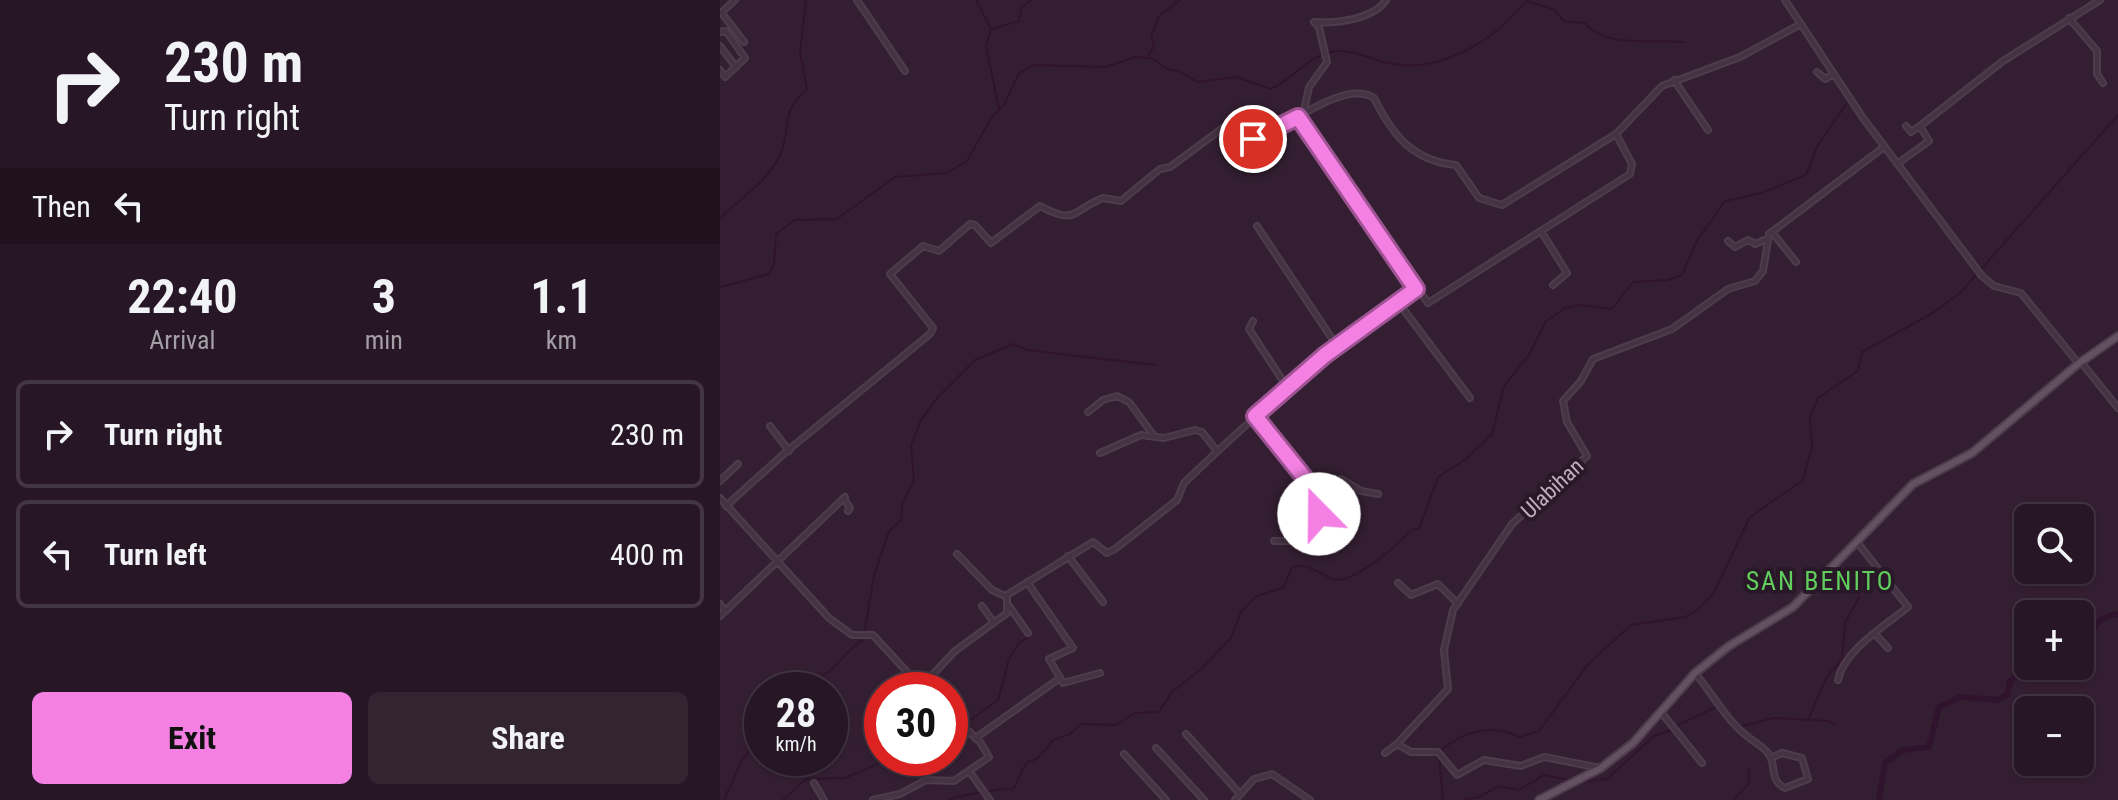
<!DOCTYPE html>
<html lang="en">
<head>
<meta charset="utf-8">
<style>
	:root { --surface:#271726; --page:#332432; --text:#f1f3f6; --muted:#a49fa7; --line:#433643; --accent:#f380e2 }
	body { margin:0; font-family:"Roboto Condensed",sans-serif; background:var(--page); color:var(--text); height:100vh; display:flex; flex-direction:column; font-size:30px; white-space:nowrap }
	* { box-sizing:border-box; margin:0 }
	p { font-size:26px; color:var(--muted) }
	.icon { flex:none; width:44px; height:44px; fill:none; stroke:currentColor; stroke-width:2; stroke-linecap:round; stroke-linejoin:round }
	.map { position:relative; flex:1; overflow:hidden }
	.side { display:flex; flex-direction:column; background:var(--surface); width:720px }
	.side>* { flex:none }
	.guide { background:#271726; color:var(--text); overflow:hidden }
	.buttons { position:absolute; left:1294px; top:504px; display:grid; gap:16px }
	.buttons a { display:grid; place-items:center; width:80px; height:80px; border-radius:12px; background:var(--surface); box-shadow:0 2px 6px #0004,0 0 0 2px var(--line); font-size:40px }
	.speed { position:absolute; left:24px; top:672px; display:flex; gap:16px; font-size:40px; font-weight:700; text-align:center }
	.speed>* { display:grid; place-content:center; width:104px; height:104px; border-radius:50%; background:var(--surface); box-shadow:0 2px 6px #0004,0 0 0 2px var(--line); line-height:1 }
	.speed small { font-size:20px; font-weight:400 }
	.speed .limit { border:12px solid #d22; background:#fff; color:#111 }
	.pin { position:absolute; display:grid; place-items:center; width:68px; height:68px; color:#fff; margin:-34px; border:4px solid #fff; border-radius:50%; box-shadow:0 2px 8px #0007 }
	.me { position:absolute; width:88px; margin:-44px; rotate:338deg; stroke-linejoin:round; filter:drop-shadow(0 0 6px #0008) }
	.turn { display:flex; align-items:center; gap:28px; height:168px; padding:0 32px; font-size:36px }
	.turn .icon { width:104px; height:104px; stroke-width:2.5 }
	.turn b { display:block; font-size:56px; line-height:68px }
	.then { display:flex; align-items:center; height:76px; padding:0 32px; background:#0003; gap:16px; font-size:30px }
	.eta { display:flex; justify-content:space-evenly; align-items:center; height:136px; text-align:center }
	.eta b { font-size:48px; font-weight:700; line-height:56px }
	.action { display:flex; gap:16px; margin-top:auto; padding:16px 32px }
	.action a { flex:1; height:92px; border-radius:12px; background:var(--accent); color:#111; font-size:32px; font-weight:700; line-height:92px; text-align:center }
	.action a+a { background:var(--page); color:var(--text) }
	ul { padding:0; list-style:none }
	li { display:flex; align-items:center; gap:24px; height:108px; margin:0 16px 12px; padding:0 16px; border:4px solid var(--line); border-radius:12px }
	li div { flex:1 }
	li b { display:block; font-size:30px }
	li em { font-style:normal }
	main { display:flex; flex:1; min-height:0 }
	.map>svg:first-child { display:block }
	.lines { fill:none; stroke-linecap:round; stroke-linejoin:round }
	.stream { stroke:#30142d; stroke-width:2 }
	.river { stroke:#30142d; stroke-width:6 }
	.minor-casing { stroke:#4e3c4c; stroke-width:8 }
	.major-casing { stroke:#4e3c4c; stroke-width:10 }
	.minor { stroke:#453242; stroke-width:4 }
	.major { stroke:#655062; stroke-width:6 }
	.route-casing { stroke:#9e5393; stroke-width:20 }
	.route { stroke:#f380e2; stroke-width:14 }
	.labels { text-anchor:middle; stroke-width:8; stroke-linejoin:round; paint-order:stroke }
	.street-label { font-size:22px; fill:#c2acbf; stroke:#291827 }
	.quarter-label { font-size:26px; letter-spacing:2px; fill:#60cd5c; stroke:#291827 }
</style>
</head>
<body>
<main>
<section class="side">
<div class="guide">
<div class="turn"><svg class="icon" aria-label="right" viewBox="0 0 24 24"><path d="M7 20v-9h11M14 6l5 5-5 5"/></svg><div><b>230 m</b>Turn right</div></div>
<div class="then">Then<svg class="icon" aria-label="left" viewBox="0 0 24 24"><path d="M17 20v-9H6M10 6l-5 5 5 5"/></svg></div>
</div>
<div class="eta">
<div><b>22:40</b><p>Arrival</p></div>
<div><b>3</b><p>min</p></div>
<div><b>1.1</b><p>km</p></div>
</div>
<ul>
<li><svg class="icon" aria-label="right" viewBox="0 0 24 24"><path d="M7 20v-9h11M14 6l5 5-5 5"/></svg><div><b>Turn right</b></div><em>230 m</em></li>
<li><svg class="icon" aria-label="left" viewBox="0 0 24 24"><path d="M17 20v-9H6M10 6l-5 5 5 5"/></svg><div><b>Turn left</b></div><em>400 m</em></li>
</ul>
<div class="action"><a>Exit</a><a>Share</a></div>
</section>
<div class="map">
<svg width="1398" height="800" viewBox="0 0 1398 800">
	<rect width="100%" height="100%" fill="#341f32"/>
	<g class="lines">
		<path class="stream" d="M256,0l15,29 -5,17 13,63
			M807,1l26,8 11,12 21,2c19,25 68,16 98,19
			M272,29l27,-8 2,-13 10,-8
			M428,56l6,-10 -3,-9 8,-21 21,-16
			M0,218c21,-20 50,-38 61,-65 11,-28 -2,-41 26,-63l-7,-38 6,-52
			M0,287l49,-13 5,-9 2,-31 19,-14 42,-1 58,-42 51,-4 21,-12 24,-43 13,-13 15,-32 15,-8 72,2 29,-10 17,1 15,11 12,2 18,11 39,-5 35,12c19,-9 38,-31 56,-36 16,-6 38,3 53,8 56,17 113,-19 147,-61
			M78,690c6,-12 17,-10 27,-16 12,-6 21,-25 38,-34l11,-64 15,-45 12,-11 1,-16 12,-23 -3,-35 10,-26 16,-22 38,-38 38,-16 15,6 126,15
			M230,715l20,5 28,-20 11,-41 10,-16 10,-6
			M1088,720l19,-44 15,-16 3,-37 14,-26
			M956,726l42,-20
			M1019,727l35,-9 55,3 5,3
			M721,751c20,-20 53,-28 78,-14l20,-6 50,-68 42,-38 54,-8 14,-8 15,-17 36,-75 53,-37 9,-33 -2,-30 8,-19 40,-27 4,-19 69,-38 28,-20 159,-179
			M719,757l4,43
			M860,782l27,-3 47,-43 21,-7
			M4,800l18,-40 20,-27
			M63,800l23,-21 39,-1 47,-20
			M228,800c17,-7 48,-10 66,-12l12,-25 12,-5 15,-18 17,-6 11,-10 35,1 19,-12 24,-1 13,-20 28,-22 31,-32 10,-26 14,-15 29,-10 8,-20c18,-4 26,6 41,12 17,7 67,-35 78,-49l8,-1 19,-52 27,-17 27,-26 12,-48 25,-31 17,-34 19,-13 16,-3 31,4 21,-27 34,-2 15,-5 14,-33 29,-41 36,-8 45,-18 11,-28 29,-43
			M743,800l16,-3 20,-11 20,4 25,-15 30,6
			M1014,800l15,-17v-14"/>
		<path class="river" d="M1360,665l7,-7c3,-24 5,-40 31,-44
			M1159,800l6,-37 18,-13 26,-3 10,-40 21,-10 37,3 10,-5 3,-14 7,-5 55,-4 7,-6"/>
		<g class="minor-casing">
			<path id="minor" d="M137,0l48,71
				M1065,0l78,118 119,158 12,10 27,7 57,70
				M1,12l23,30
				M2,12l13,-12
				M1349,18l28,33v23l6,9
				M0,32l6,-1 19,27 -20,19 -5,-7
				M0,46l16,21
				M1097,72l8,7 8,-5
				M954,80l34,50
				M583,115l6,-28 18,-25 -8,-35 -5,-5c21,2 60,-3 72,-22
				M578,117l130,186 202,-129 2,-10 -16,-30
				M1186,126l5,6 9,-6
				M1177,164l32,-23 -9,-15 83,-65 97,-61
				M537,226l80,120
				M821,231l26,42 -14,12
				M1052,232l24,30
				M1008,241l7,6 13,-7 7,4 12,-5
				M678,302l72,96
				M533,321l-4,8 38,58
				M1361,362l37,46
				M368,412l15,-12 14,-4 12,6 25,34
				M535,416l66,85 -2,13 -24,27h-21
				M50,426l19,25
				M380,453l41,-18 23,3 31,-8 7,2 15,19
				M0,481l18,-17
				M600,497l21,-18 20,12 17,3
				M0,498l109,120 23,17h21l48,52 34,-36 52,-38v-18l86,-53 14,11 8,-4 62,-49 7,-17c74,-71 148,-136 232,-194
				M126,502l4,6 -2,3
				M6,506l61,-55 143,-117 3,-6 -43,-54 33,-28 16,5 31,-27 5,1 16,18 49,-37c37,20 32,4 63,-8l18,3 39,-32 10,-2 61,-45 26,17c28,-10 87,-61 117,-41 18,36 38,63 82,67l23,33 23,7 114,-71 46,-48 78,-29 59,-32
				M237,554l35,36 13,6
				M348,556l35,46
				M307,582l46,66 -24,11 14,24 37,-10
				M678,583l13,12 27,-11 20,20
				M0,604l5,7
				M262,606l12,17
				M289,606l19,27
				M0,616l125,-119
				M1155,634l13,14
				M975,673c17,20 32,48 52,63 8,7 17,10 23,20 6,12 0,25 15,32l23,-9 -6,-21 -20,-5 -11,5
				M1118,680c6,-30 47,-54 70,-73l-51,-65
				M941,712l41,51
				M466,734l54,60
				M243,737l7,-5 6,7
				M436,748l48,52
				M665,753l12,-9
				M404,754l42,46
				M880,768l-56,-11 -23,9 -37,-6 -27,15 -19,-23h-27l-14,-8 51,-55 -4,-39 9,-40 59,-86 75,-68 -20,-34 -4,-21 18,-20 12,-22 79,-30 56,-40 27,-8 8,-10 6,-37 115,-87
				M249,771l21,29
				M94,783l10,17
				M153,800l27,-6 26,-14 28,1 35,-24 -12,-20 83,-59
				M515,800l19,-21 18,-5 38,26"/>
		</g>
		<g class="major-casing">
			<path id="major" d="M819,800l62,-32 32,-25 62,-70 34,-27 64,-39 120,-123 59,-31 106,-89 40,-28"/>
		</g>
		<use href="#minor" class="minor"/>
		<use href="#major" class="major"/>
	</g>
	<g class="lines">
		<g class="route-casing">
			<path id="route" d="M533,139l45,-22 118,172 -91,66 -70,61 65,81 -1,17"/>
		</g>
		<use href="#route" class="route"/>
	</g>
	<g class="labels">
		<g class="street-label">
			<text transform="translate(832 488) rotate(-43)" y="8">Ulabihan</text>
		</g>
		<g class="quarter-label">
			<text x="1100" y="590">SAN BENITO</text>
		</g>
	</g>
</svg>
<div class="buttons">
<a><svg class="icon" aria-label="search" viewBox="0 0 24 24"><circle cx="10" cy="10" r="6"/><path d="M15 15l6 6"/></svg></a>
<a>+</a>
<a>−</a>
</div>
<div class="speed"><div>28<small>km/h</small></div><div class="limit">30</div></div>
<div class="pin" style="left:533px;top:139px;background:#d93025"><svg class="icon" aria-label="arrive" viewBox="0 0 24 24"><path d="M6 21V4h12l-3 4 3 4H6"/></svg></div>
<svg class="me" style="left:599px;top:514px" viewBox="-20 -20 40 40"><circle r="19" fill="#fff"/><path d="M0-13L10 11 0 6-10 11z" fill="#f380e2"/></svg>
</div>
</main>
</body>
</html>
